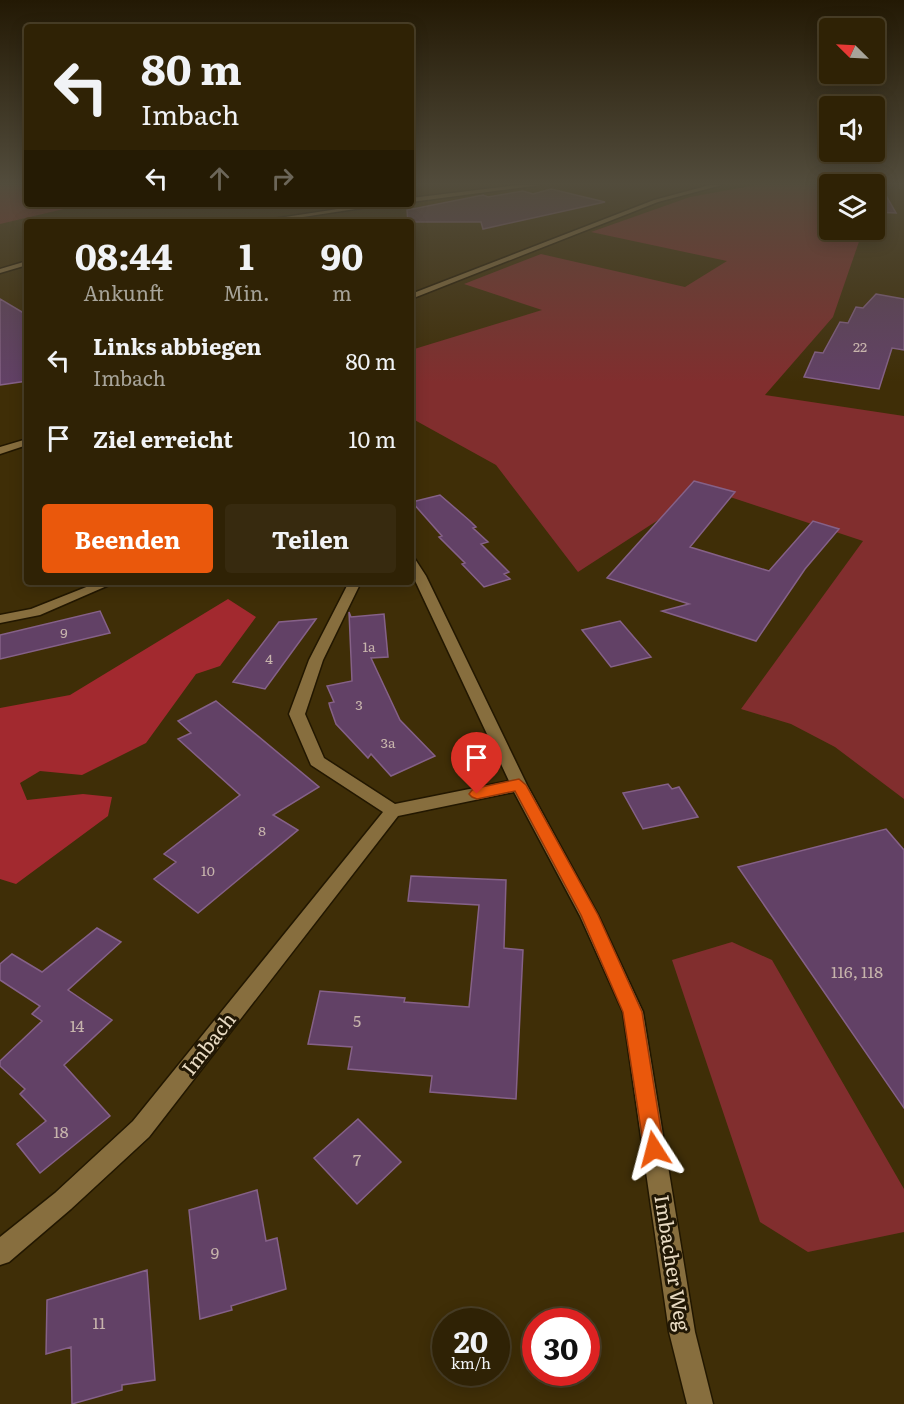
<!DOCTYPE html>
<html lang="de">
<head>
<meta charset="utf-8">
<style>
	:root { --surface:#2f2205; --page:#372a0f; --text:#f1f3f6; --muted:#a7a49a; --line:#4a3f27; --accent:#ea580c }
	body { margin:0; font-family:Literata,serif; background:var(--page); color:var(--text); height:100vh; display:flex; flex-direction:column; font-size:22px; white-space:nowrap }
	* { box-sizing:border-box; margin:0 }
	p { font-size:20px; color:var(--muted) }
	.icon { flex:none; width:33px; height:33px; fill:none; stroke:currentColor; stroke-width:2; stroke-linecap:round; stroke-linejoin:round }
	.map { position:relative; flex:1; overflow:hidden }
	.drawer { position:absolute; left:24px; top:219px; width:390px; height:366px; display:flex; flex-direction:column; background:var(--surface); border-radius:6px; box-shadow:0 3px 15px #0003,0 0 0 2px var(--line) }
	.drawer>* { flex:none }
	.top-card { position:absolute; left:24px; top:24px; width:390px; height:183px; border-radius:6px; box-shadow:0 3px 15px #0003,0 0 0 2px var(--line); background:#2f2205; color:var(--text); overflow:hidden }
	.needle { width:39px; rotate:294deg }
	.fabs { position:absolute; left:819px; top:18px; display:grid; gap:12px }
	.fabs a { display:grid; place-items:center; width:66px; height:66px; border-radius:6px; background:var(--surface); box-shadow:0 3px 15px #0003,0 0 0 2px var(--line); font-size:30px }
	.speed { position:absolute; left:432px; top:1308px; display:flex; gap:12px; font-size:30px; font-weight:700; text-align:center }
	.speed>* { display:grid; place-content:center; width:78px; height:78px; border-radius:50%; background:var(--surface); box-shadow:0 3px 15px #0003,0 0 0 2px var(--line); line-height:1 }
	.speed small { font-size:15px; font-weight:400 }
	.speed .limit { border:9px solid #d22; background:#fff; color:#111 }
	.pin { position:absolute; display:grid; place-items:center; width:51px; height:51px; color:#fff; margin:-62px -26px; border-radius:50% 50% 50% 0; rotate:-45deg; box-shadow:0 0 6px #0007 }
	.pin .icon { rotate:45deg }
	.me { position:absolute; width:66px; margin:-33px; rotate:351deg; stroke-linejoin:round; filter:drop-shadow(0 0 4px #0008) }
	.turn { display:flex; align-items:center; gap:21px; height:126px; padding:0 18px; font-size:27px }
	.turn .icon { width:78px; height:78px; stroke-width:2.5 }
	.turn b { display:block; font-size:42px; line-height:51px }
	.lanes { display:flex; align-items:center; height:57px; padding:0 18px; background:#0003; justify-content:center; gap:30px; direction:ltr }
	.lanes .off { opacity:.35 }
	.eta { display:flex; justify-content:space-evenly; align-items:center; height:102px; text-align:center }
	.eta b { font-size:36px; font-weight:700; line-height:42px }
	.button { display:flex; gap:12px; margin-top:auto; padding:12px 18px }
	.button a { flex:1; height:69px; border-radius:6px; background:var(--accent); color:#fff; font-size:24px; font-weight:700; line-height:69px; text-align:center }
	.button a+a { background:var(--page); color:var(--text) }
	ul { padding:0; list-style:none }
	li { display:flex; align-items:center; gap:18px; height:78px; padding:0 18px }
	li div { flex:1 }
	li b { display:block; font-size:22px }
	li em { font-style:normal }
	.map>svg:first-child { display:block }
	.green { fill:#812e2e }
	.forest { fill:#a2292f }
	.building { fill:#624166; stroke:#856188; stroke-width:1.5 }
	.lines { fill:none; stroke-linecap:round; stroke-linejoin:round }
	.street-casing { stroke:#221700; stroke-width:3 }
	.secondary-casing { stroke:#221700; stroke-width:3 }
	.street { fill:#876e3e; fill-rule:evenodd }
	.secondary { fill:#876e3e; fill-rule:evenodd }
	.route { fill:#ea580c; stroke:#983908; stroke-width:1.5 }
	.labels { text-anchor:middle; stroke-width:6; stroke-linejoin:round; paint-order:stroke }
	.number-label { font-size:14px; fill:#c7b4ac }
	.near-number-label { font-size:16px; fill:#c7b4ac }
	.near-street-label { font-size:20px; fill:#e9dbc3; stroke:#211704 }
</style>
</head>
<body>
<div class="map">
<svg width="904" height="1404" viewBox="0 0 904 1404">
	<rect width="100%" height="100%" fill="#3f2e07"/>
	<path class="green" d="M0,185h27v19h58l-85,20z
		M756,185h70l3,4 1,41h33l-30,87 -68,78 139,21v383l-69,-52 -44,-23 -50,-15 122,-168 -157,-52 -128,83 -82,-107 -85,-47v-68l131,-40 -78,-26 77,-30 144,33 42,-26 -136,-29 99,-35z
		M732,942l40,18 132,229v43l-96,20 -48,-30 -88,-262z"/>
	<path class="forest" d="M228,599l28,18 -36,49 -24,8 -50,69 -64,32 -42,-4 -20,12 7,17 56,-6 29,3 -4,19 -92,68 -16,-5v-171l70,-13z"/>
	<path class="building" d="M874,185h6l16,28 -22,-1z
		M551,189l54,13 -122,27 -2,-7h-73l-1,-12 76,-15 5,2 35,-6 10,3z
		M876,294l28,5v51l-12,-2 -13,41 -75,-12 11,-25 8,1 17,-31 8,1 8,-16 7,1z
		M0,299l27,16v66l-27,4z
		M694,481l41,11 -45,55 79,24 44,-50 26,8 -34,40 -49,72 -94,-30 27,-7 -82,-26z
		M440,495l30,26 6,6 -3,1 15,14 -7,2 28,28 -5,2 6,5 -26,8 -22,-23 3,-1 -26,-26 3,-1 -30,-34z
		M100,611l10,22 -110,26v-24z
		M349,612l2,5 33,-3 4,43 -17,1 29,62 35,36 -44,20 -20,-22 -3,4 -32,-34 -6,-17 -1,-4 5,-1 -7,-16 25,-5z
		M316,619l-51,70 -32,-7 46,-60z
		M620,621l31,36 -40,10 -29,-37z
		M216,701l103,86 -46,28 25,15 -100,83 -44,-34 22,-17 -12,-8 76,-59 -62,-56 13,-6 -13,-12z
		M668,784l4,5 7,-2 19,30 -55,12 -20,-36z
		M886,829l18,21v258l-166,-241z
		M411,876l95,4 -2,68 19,2 -7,149 -86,-7 2,-16 -84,-7 4,-22 -44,-3 12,-53 85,7 -1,4 65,5 10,-102 -71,-4z
		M97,928l24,14 -53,48 44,30 -48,45 46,51 -70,57 -23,-29 29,-23 -26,-27 5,-5 -25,-23v-5l42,-40 -10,-7 8,-8 -40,-26v-16l12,-10 30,18z
		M358,1119l43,43 -44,42 -43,-46z
		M257,1190l9,51 11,-3 9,51 -55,17 1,4 -32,9 -11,-109z
		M147,1270l8,110 -33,5v5l-50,14 -1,-57 -25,7 1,-54z"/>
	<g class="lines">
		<g class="street-casing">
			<path id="street" d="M519,185h22l-130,17v-4z
				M371,204h17l-118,18h-18z
				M27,261v4l-27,8v-4z
				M411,558l4,1 11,17 101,209 71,130 45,97 52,320 18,72h-26l-18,-72 -46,-320 -43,-96 -66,-124 -116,24 -249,321 -78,72 -62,53 -9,3v-28l55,-44 78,-72 250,-309 -72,-47 -22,-51 20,-54 40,-78h12l-38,78 -18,54 19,44 71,46 114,-23 -98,-209z
				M99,582h17l-76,33 -40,8v-8l31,-6z"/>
		</g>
		<g class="secondary-casing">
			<path id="secondary" d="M710,185h12l-64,17 -247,97v-5l243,-94z
				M27,439v6l-27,9v-7z"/>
		</g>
		<use href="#street" class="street"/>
		<use href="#secondary" class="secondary"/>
	</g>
	<linearGradient id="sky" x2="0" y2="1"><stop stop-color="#231904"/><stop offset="0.48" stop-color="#524c3c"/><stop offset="1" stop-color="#524c3c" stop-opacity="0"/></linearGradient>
	<rect width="904" height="382" fill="url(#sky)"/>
	<path class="route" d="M519,779l7,6 72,130 44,97 22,137 -3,7 -7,3 -7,-3 -3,-7 -21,-137 -42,-97 -66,-124 -38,8 -5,-2 -3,-3 3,-4 5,-2z"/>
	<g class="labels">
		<g class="number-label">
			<text x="860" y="352">22</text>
			<text x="64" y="638">9</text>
			<text x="369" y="652">1a</text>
			<text x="269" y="664">4</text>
			<text x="359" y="710">3</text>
			<text x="388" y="748">3a</text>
			<text x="262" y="836">8</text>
			<text x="208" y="876">10</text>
		</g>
		<g class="near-number-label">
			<text x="857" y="978">116, 118</text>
			<text x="357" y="1027">5</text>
			<text x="77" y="1032">14</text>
			<text x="61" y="1138">18</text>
			<text x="357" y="1166">7</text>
			<text x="215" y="1259">9</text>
			<text x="99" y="1329">11</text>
		</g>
		<g class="near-street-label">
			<text transform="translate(209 1044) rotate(-52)" y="7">Imbach</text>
			<text transform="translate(672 1263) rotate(81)" y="7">Imbacher Weg</text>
		</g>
	</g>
</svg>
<div class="fabs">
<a><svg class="needle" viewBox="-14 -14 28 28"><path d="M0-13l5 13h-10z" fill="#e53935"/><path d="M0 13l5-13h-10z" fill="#a7a49a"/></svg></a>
<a><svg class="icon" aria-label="sound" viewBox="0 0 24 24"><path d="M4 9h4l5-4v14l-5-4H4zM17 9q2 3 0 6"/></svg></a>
<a><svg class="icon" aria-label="layers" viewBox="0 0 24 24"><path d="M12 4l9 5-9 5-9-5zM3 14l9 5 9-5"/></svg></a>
</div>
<div class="speed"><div>20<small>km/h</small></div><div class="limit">30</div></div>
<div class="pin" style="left:477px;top:794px;background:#d93025"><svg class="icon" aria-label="arrive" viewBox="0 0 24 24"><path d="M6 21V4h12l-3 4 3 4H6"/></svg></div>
<svg class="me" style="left:654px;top:1149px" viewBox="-20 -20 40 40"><path d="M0-17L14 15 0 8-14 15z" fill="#ea580c" stroke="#fff" stroke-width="4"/></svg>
<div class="top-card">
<div class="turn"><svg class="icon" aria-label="left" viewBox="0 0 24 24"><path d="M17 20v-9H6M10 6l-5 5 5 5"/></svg><div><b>80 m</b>Imbach</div></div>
<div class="lanes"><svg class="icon" aria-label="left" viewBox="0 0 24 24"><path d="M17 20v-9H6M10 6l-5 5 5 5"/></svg><svg class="icon off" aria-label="ahead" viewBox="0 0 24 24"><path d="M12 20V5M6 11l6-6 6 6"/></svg><svg class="icon off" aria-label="right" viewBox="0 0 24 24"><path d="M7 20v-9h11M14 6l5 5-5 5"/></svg></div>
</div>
<section class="drawer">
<div class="eta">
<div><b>08:44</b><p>Ankunft</p></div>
<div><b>1</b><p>Min.</p></div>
<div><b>90</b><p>m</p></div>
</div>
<ul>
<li><svg class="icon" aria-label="left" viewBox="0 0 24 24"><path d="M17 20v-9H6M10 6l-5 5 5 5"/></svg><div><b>Links abbiegen</b><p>Imbach</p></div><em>80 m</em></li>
<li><svg class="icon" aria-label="arrive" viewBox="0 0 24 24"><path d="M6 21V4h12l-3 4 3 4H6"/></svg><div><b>Ziel erreicht</b></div><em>10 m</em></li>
</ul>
<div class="button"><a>Beenden</a><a>Teilen</a></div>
</section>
</div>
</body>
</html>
